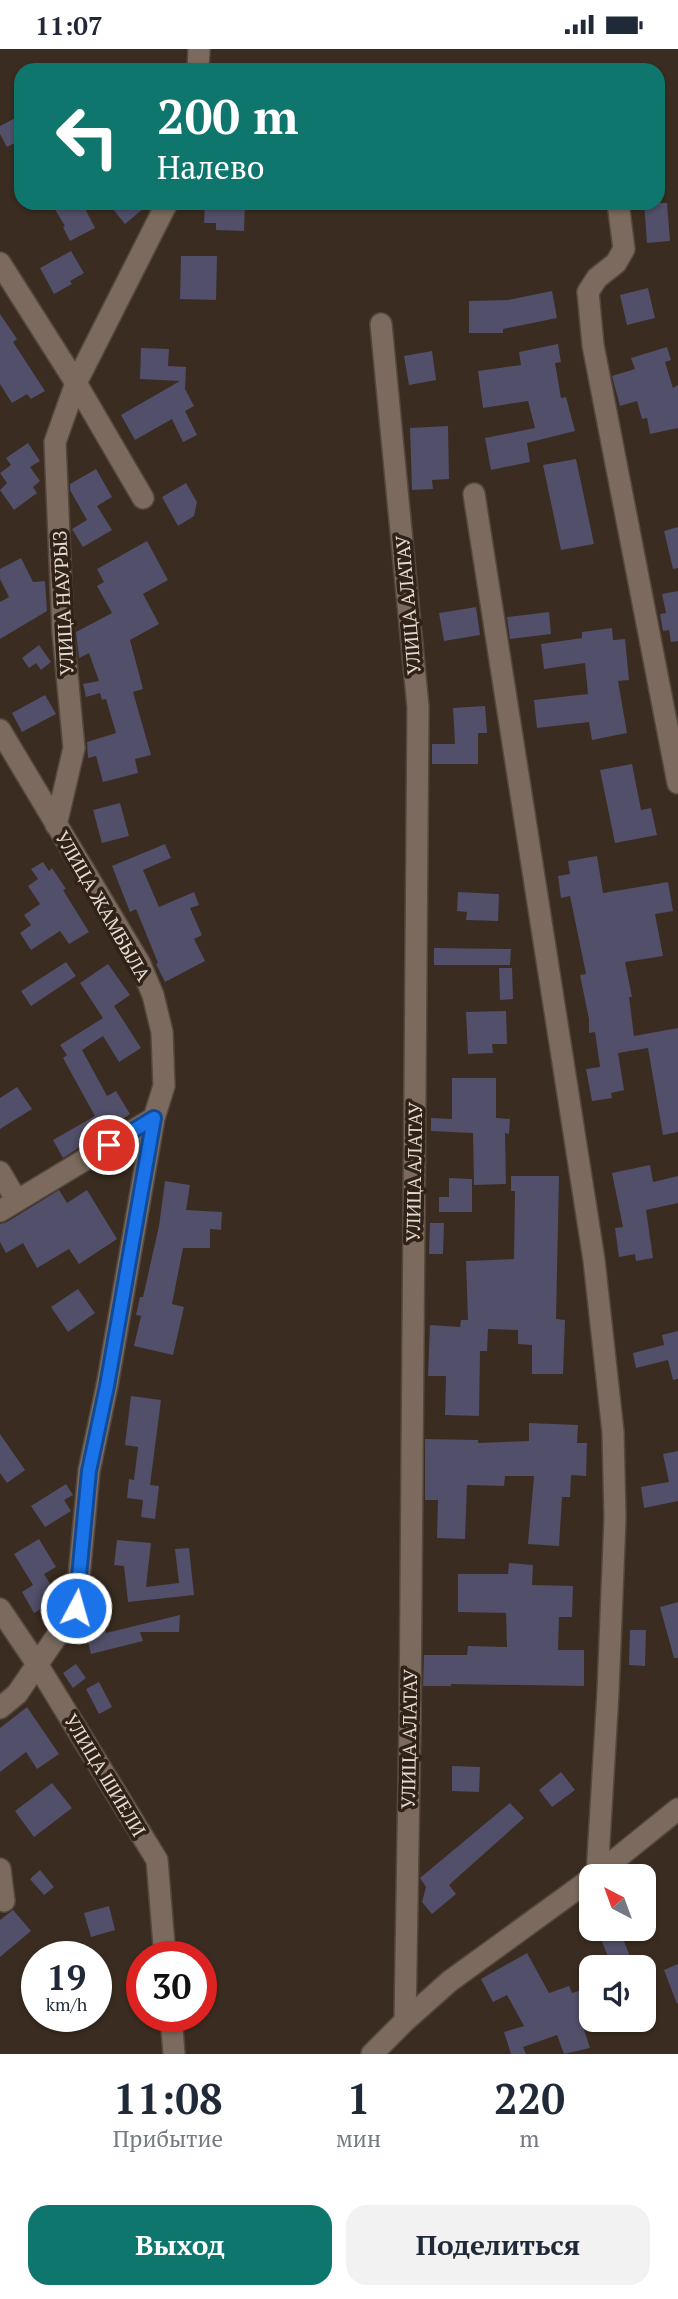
<!DOCTYPE html>
<html lang="ru">
<head>
<meta charset="utf-8">
<style>
	:root { --surface:#fff; --page:#f2f2f3; --text:#1f2937; --muted:#747a83; --accent:#0f766e }
	body { margin:0; font-family:"PT Serif",serif; background:var(--page); color:var(--text); height:100vh; display:flex; flex-direction:column; font-size:26px; white-space:nowrap }
	* { box-sizing:border-box; margin:0 }
	p { font-size:23px; color:var(--muted) }
	.icon { flex:none; width:38px; height:38px; fill:none; stroke:currentColor; stroke-width:2; stroke-linecap:round; stroke-linejoin:round }
	.map { position:relative; height:2005px; overflow:hidden }
	.side { display:flex; flex-direction:column; background:var(--surface); flex:1 }
	.side>* { flex:none }
	.guide { position:absolute; left:14px; top:14px; width:651px; height:147px; border-radius:21px; box-shadow:0 2px 5px #0004; background:#0f766e; color:#fff; overflow:hidden }
	.needle { width:46px; rotate:319deg }
	.controls { position:absolute; left:579px; top:1815px; display:grid; gap:14px }
	.controls a { display:grid; place-items:center; width:77px; height:77px; border-radius:14px; background:var(--surface); box-shadow:0 2px 5px #0004; font-size:35px }
	.speed { position:absolute; left:21px; top:1892px; display:flex; gap:14px; font-size:35px; font-weight:700; text-align:center }
	.speed>* { display:grid; place-content:center; width:91px; height:91px; border-radius:50%; background:var(--surface); box-shadow:0 2px 5px #0004; line-height:1 }
	.speed small { font-size:18px; font-weight:400 }
	.speed .limit { border:10px solid #d22; background:#fff; color:#111 }
	.pin { position:absolute; display:grid; place-items:center; width:60px; height:60px; color:#fff; margin:-30px; border:4px solid #fff; border-radius:50%; box-shadow:0 2px 7px #0007 }
	.me { position:absolute; width:77px; margin:-38px; rotate:6deg; stroke-linejoin:round; filter:drop-shadow(0 0 5px #0008) }
	.turn { display:flex; align-items:center; gap:24px; height:147px; padding:0 28px; font-size:32px }
	.turn .icon { width:91px; height:91px; stroke-width:2.5 }
	.turn b { display:block; font-size:49px; line-height:60px }
	.eta { display:flex; justify-content:space-evenly; align-items:center; height:119px; text-align:center }
	.eta b { font-size:42px; font-weight:700; line-height:49px }
	.button { display:flex; gap:14px; margin-top:auto; padding:14px 28px }
	.button a { flex:1; height:80px; border-radius:21px; background:var(--accent); color:#fff; font-size:28px; font-weight:700; line-height:80px; text-align:center }
	.button a+a { background:var(--page); color:var(--text) }
	.status { display:flex; justify-content:space-between; align-items:center; height:49px; padding:0 35px; background:var(--surface); direction:ltr }
	.status svg { height:19px; fill:currentColor }
	.map>svg:first-child { display:block }
	.building { fill:#514f69 }
	.lines { fill:none; stroke-linecap:round; stroke-linejoin:round }
	.minor-casing { stroke:#54483e; stroke-width:24 }
	.minor { stroke:#7b6a5d; stroke-width:21 }
	.route-casing { stroke:#114b97; stroke-width:18 }
	.route { stroke:#1a73e8; stroke-width:12 }
	.labels { text-anchor:middle; stroke-width:7; stroke-linejoin:round; paint-order:stroke }
	.street-label { font-size:19px; fill:#e4dbd3; stroke:#302217 }
</style>
</head>
<body>
<div class="status"><b>11:07</b><svg viewBox="0 0 49 12"><path d="M0 12V9h3v3zM5 12V6h3v6zM10 12V3h3v9zM15 12V0h3v12zM26 1h20v11H26zM47 4h2v5h-2z"/></svg></div>
<div class="map">
<svg width="678" height="2005" viewBox="0 0 678 2005">
	<rect width="100%" height="100%" fill="#3a2c20"/>
	<path class="building" d="M21,66v25l-14,7 -7,-13v-8z
		M51,154h31l13,25 -25,13 -7,-14 2,-1z
		M108,154h42l-25,21z
		M205,154h40l-1,28 -28,-1v-7h-12z
		M644,154h23l3,38 -23,2z
		M71,202l13,22 -14,8 2,3 -18,10 -14,-26z
		M181,207h36l-1,44 -36,-1z
		M648,239l7,30 -28,7 -7,-30z
		M552,242l5,27 -54,11v4h-34v-32l39,-1z
		M0,265l17,25 -4,3 32,49 -14,8 -4,-5 -15,9 -12,-19z
		M558,295l3,18 -6,1 6,35 5,-1 9,34 -48,12 3,19 -39,8 -6,-32 50,-10 -7,-27 -45,7 -5,-37 43,-6 -2,-13z
		M667,298l4,13 -6,2 8,26 5,-3v43l-28,6 -3,-16 -5,1 -5,-18 -17,5 -8,-30 23,-7 -4,-11z
		M141,299l28,1 -1,17 18,1 -1,22 9,17 -9,5 12,24 -14,7 -11,-23 -37,21 -14,-25 59,-34 -40,-2z
		M432,302l4,29 -27,5 -5,-29z
		M448,377l1,53 -17,1 1,9 -21,1 -2,-62z
		M28,394l12,18 -10,6 10,14 -7,6 4,6 -23,17 -14,-20 7,-7 -7,-10 11,-8 -5,-7z
		M576,410l18,85 -33,6 -18,-85z
		M96,420l16,28 -15,9 15,24 -29,17 -11,-18 15,-9 -17,-30v-6z
		M186,434l11,19 -3,14 -16,10 -16,-29z
		M678,478v41l-5,1 -9,-38z
		M147,492l21,39 -25,14 16,30 -29,16 13,49 -10,3 18,63 -16,4 3,14 -35,9 -7,-26 -8,2 -1,-16 29,-9 -10,-34 -4,1 -2,-7 -14,4 -3,-13 16,-3 -10,-28 -10,5 -3,-26 36,-19 -15,-27 7,-4 -7,-13z
		M21,509l12,24 12,-1 2,30 -47,28v-37l9,-5 -9,-18v-10z
		M678,542v50l-7,1 -2,-12 -6,1 -3,-17 6,-1 -4,-19z
		M476,558l4,28 -36,6 -5,-28z
		M549,563l2,22 -41,5 -3,-22z
		M612,579l1,12 12,-1 4,41 -11,1 9,52 -35,7 -3,-18 -52,6 -3,-28 54,-6 -3,-31 -41,6 -3,-25 41,-6v-6z
		M39,596l12,17 -10,8 -5,-7 -7,5 -7,-10z
		M45,646l11,19 -34,18 -10,-19z
		M485,657l2,27h-9v31h-46v-20h23l-2,-36z
		M632,715l9,46 10,-2 6,27 -42,8 -15,-73z
		M120,754l9,33 -27,7 -9,-33z
		M165,795l6,14 -28,12 16,37 35,-15 5,13 -9,3 12,27 -8,4 11,22 -40,21 -9,-18 2,-1 -22,-54 -6,3 -18,-46z
		M597,807l6,37 65,-11 5,29 -18,3 8,42 -38,6 7,35h-3l5,39 44,-8v104l-15,3 -15,-87 -30,5 6,37 -13,3 1,5 -20,3 -6,-32 14,-2 -5,-35 -6,1v-14l-9,-44 6,-1 -16,-78 -9,2 -3,-22 12,-2 -2,-13z
		M43,813l6,9 3,-3 14,21 -3,1 26,42 -20,12 -9,-13 -29,19 -11,-17 11,-8 -7,-10 16,-11 -12,-18 10,-7 -7,-10z
		M458,843l41,2 -1,27 -32,-1 1,-8 -10,-1z
		M434,899l77,1 -1,16h-76z
		M66,913l10,14 -45,30 -10,-15z
		M108,915l22,31 -16,11 27,42 -22,14 -16,-26 -21,14 25,46 9,-5 14,23 -67,44 -10,-18 42,-24 -32,-58 4,-3 -7,-10 43,-27 -23,-35z
		M499,919h13l1,31 -13,1z
		M506,962l1,33h-15l1,9 -25,1 -2,-42z
		M452,1029h44v40l14,1 -1,15 -4,-1 1,51 -32,1 -1,-52 -42,-2v-13l21,1z
		M17,1038l15,22 -32,20v-31z
		M650,1116l3,17 25,-6v27l-32,7 7,48 -17,3 -1,-7 -16,3 -4,-29 8,-1 -11,-54z
		M511,1127h48l-3,143 9,1 -2,54h-31v-29l-14,-1v-14l-30,-1 -1,22h-7l-1,65 -34,-1 1,-39h-18l2,-51 30,2 1,-7h7l-2,-59 48,-2 1,-68h-4z
		M449,1129l23,1v33h-33v-15h10z
		M165,1132l25,4 -4,25 36,2 -1,18 -11,-1v19h-27l-11,56 12,3 -11,48 -39,-9 7,-30 -5,-1 4,-18h3l16,-71z
		M59,1141l8,13 20,-13 30,49 -38,25 -10,-15 -32,19 -14,-25 -17,10 -6,-11v-18l7,-2z
		M430,1174h14l-1,31h-14z
		M78,1240l17,24 -27,19 -17,-25z
		M678,1282v48l-5,1 -5,-20 -32,8 -3,-15 31,-8 -2,-10z
		M131,1347l30,4 -11,85 9,1 -4,33 -14,-2 2,-17 -16,-2 2,-19 5,1 4,-33 -13,-2z
		M529,1374l49,2 -1,18h10l-1,33 -15,-1 -1,22h-8l-3,49 -31,-2 6,-68h-29l-1,10 -37,-1 -2,54 -28,-1 1,-38h-13v-61l53,1v3l51,-2z
		M0,1385l25,36 -18,13 -7,-10z
		M678,1402v50l-34,7 -3,-21 28,-5 -6,-28z
		M66,1435l7,11 -9,5 7,11 -26,16 -14,-21z
		M39,1490l17,28 -12,7 15,24 -25,15 -12,-21 11,-7 -19,-31z
		M117,1491l34,3 -5,44 33,-4 -4,-34 14,-1 5,47 -66,7 -4,-36 -10,-1z
		M509,1514l24,2 -1,20 41,1 -1,31h-13l-1,33h26v36l-133,-2v2h-28l1,-31h43l1,-9 39,1 -1,-34 -48,-1v-38h50z
		M678,1553v56h-4l-14,-51z
		M180,1566l-1,17h-39l3,9 -52,13 -5,-21 19,-4 1,4z
		M630,1581h16l-1,36 -16,-1z
		M76,1615l10,14 -13,10 -10,-15z
		M99,1633l13,25 -13,7 -13,-25z
		M27,1658l32,47 -22,15 -11,-17 -26,20v-44z
		M452,1717l28,1 -1,25 -27,-1z
		M561,1723l14,18 -23,17 -13,-17z
		M52,1734l20,25 -38,29 -19,-26z
		M510,1754l14,15 -75,67 7,9 -24,20 -10,-12 4,-15 -6,-9z
		M40,1821l14,17 -10,8 -14,-16z
		M109,1857l6,24 -24,7 -7,-24z
		M13,1861l18,21 -31,26v-37z
		M620,1882l14,36h-22l-11,-28z
		M527,1904l22,40 20,-7 3,7 20,-6v30l-11,3 9,28 -26,6 -7,-19 -34,12 3,7h-15l-7,-22 20,-6 -17,-31 -14,7 -12,-23z
		M678,1915v39l-1,1 -13,-34z"/>
	<g class="lines">
		<g class="minor-casing">
			<path id="minor" d="M198,21l1,-21
				M618,154l6,46 -8,14 -19,15 -9,14 5,53 85,438
				M0,214l76,120 67,115
				M381,275l37,383 -8,1013 -5,301
				M474,445l120,766 19,172 2,86 -7,174 -11,183
				M0,681l140,234 13,31 9,37 2,54 -10,32 -47,268 -18,85 -13,137 -59,86 -17,14
				M56,776l18,-77 -11,-116 -8,-190 21,-59 91,-180
				M0,1123l17,29
				M0,1162l154,-93
				M0,1560l37,55 120,196 8,97
				M0,1820l4,32
				M595,1827l83,-67
				M171,1967l3,38
				M372,2005l33,-33 45,-40 142,-103"/>
		</g>
		<use href="#minor" class="minor"/>
	</g>
	<g class="lines">
		<g class="route-casing">
			<path id="route" d="M76,1559l13,-137 18,-85 47,-268 -45,27"/>
		</g>
		<use href="#route" class="route"/>
	</g>
	<g class="labels">
		<g class="street-label">
			<text transform="translate(63 554) rotate(-93)" y="7">УЛИЦА НАУРЫЗ</text>
			<text transform="translate(408 556) rotate(-95)" y="7">УЛИЦА АЛАТАУ</text>
			<text transform="translate(103 857) rotate(60)" y="7">УЛИЦА ЖАМБЫЛА</text>
			<text transform="translate(414 1123) rotate(-89)" y="7">УЛИЦА АЛАТАУ</text>
			<text transform="translate(409 1690) rotate(-89)" y="7">УЛИЦА АЛАТАУ</text>
			<text transform="translate(105 1726) rotate(59)" y="7">УЛИЦА ШИЕЛИ</text>
		</g>
	</g>
</svg>
<div class="controls">
<a><svg class="needle" viewBox="-14 -14 28 28"><path d="M0-13l5 13h-10z" fill="#e53935"/><path d="M0 13l5-13h-10z" fill="#747a83"/></svg></a>
<a><svg class="icon" aria-label="sound" viewBox="0 0 24 24"><path d="M4 9h4l5-4v14l-5-4H4zM17 9q2 3 0 6"/></svg></a>
</div>
<div class="speed"><div>19<small>km/h</small></div><div class="limit">30</div></div>
<div class="pin" style="left:109px;top:1096px;background:#d93025"><svg class="icon" aria-label="arrive" viewBox="0 0 24 24"><path d="M6 21V4h12l-3 4 3 4H6"/></svg></div>
<svg class="me" style="left:76px;top:1559px" viewBox="-20 -20 40 40"><circle r="17" fill="#1a73e8" stroke="#fff" stroke-width="3"/><path d="M0-11L8 9 0 5-8 9z" fill="#fff"/></svg>
<div class="guide">
<div class="turn"><svg class="icon" aria-label="left" viewBox="0 0 24 24"><path d="M17 20v-9H6M10 6l-5 5 5 5"/></svg><div><b>200 m</b>Налево</div></div>
</div>
</div>
<section class="side">
<div class="eta">
<div><b>11:08</b><p>Прибытие</p></div>
<div><b>1</b><p>мин</p></div>
<div><b>220</b><p>m</p></div>
</div>
<div class="button"><a>Выход</a><a>Поделиться</a></div>
</section>
</body>
</html>
